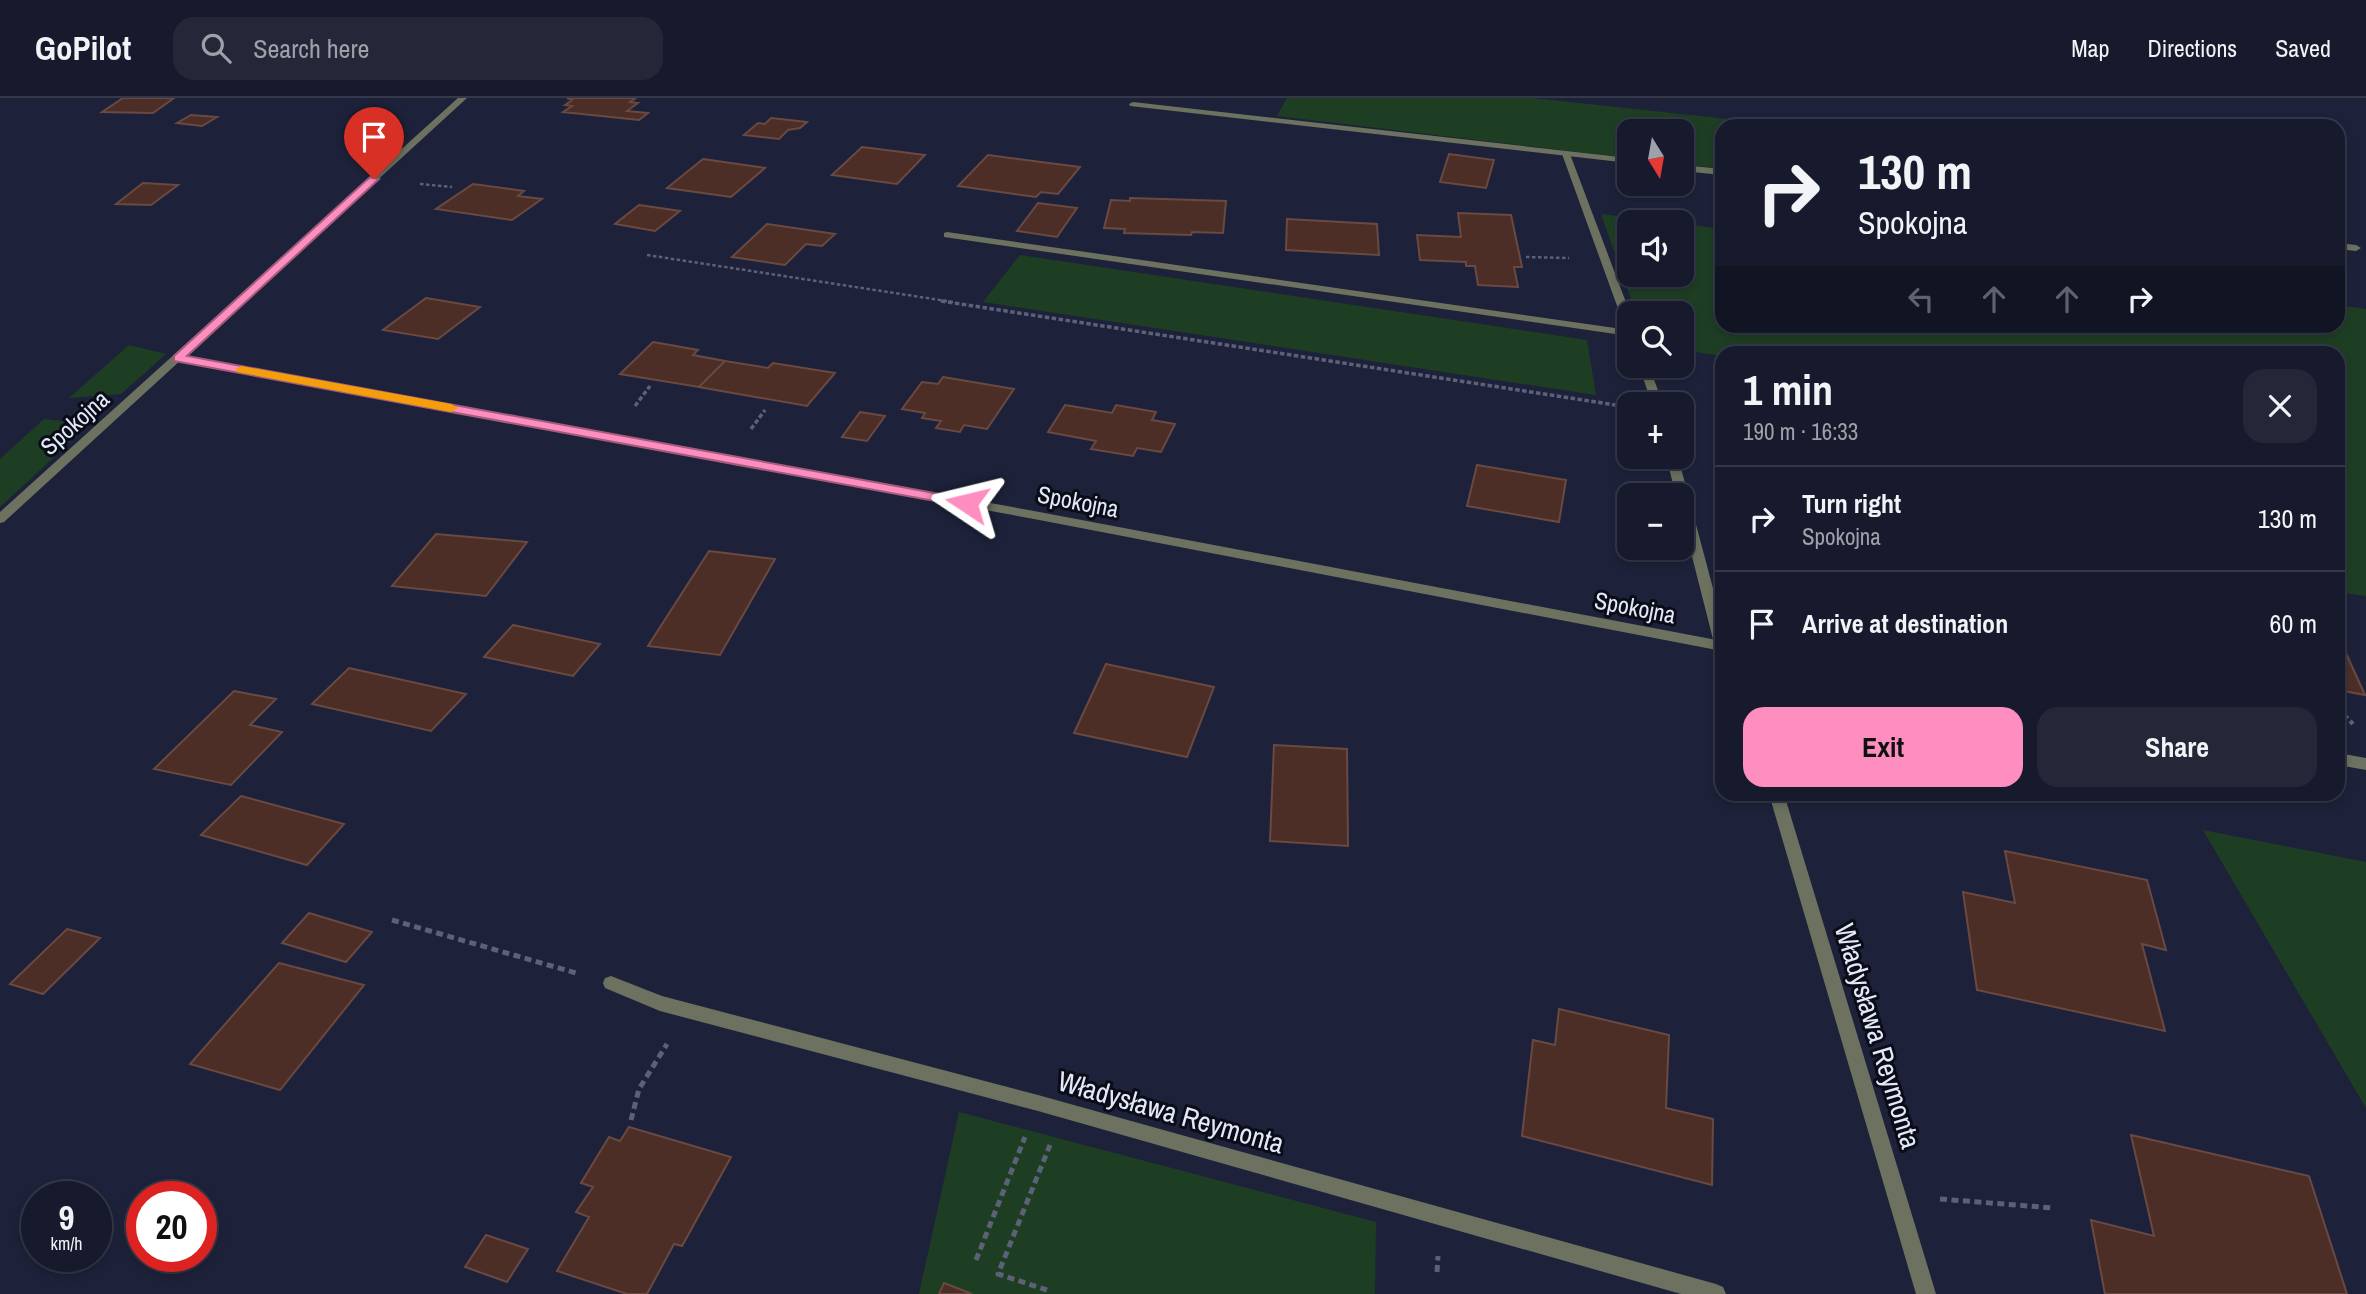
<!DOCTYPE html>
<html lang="en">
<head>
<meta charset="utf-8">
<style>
	:root { --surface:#161a2c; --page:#232738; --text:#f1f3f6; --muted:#9ea1a9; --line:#353848; --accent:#fd8ebf }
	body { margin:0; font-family:"Archivo Narrow",sans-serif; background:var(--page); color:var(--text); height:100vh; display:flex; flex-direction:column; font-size:26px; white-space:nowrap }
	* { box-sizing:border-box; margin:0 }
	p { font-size:23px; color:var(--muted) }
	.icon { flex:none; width:38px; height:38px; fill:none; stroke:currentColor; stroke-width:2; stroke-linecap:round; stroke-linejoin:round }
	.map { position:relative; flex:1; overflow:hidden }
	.details { position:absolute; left:1715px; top:248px; width:630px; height:455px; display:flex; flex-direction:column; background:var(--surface); border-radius:21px; box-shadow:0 4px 10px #0003,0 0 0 2px var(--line) }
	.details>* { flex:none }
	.top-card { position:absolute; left:1715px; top:21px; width:630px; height:214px; border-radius:21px; box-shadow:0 4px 10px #0003,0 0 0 2px var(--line); background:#161a2c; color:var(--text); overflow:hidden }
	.needle { width:46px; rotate:169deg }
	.controls { position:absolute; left:1617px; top:21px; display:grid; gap:14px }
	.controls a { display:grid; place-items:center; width:77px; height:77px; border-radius:14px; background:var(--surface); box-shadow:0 4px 10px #0003,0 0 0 2px var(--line); font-size:35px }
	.speed { position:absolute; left:21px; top:1083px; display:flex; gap:14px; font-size:35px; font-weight:700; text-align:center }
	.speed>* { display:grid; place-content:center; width:91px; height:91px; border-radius:50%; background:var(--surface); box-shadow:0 4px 10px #0003,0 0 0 2px var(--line); line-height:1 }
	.speed small { font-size:18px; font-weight:400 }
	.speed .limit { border:10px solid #d22; background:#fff; color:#111 }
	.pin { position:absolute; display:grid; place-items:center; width:60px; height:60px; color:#fff; margin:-72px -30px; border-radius:50% 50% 50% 0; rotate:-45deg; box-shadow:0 0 7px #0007 }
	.pin .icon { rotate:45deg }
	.me { position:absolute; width:77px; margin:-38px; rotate:280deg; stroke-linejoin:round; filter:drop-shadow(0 0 5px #0008) }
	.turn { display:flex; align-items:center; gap:24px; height:147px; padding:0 28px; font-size:32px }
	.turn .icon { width:91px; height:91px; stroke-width:2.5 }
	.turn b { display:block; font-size:49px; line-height:60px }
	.lanes { display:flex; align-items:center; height:66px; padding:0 28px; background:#0003; justify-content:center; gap:35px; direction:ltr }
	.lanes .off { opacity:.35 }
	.round { display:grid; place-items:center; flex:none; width:74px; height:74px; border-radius:21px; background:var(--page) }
	.headline { display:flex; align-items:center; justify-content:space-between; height:119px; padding:0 28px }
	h1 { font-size:42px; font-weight:700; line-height:52px }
	.button { display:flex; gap:14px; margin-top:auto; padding:14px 28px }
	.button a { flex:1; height:80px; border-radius:21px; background:var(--accent); color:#111; font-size:28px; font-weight:700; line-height:80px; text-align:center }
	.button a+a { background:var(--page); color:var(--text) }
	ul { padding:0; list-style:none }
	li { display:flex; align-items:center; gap:21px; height:105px; padding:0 28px; border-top:2px solid var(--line) }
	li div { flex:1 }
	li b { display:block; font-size:26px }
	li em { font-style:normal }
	header { display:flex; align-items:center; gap:42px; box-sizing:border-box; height:98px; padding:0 35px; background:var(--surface); border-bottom:2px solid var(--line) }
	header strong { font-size:33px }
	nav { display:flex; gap:38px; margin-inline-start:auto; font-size:24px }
	.search { width:490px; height:63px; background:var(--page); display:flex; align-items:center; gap:18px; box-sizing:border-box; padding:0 24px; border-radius:21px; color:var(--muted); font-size:26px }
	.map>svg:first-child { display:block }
	.green { fill:#1e3e24 }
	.building { fill:#4c2e27; stroke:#694942; stroke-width:2 }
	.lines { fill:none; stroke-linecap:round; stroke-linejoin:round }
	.path-far3 { stroke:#5c6177; stroke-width:2.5; stroke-dasharray:3.5 2.5; stroke-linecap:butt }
	.path-far2 { stroke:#5c6177; stroke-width:3.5; stroke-dasharray:4.5 2.5; stroke-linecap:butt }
	.path-far1 { stroke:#5c6177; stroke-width:4.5; stroke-dasharray:5 3.5; stroke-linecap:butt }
	.path { stroke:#5c6177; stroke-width:5; stroke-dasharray:7 4.5; stroke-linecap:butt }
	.lane { fill:#6c725f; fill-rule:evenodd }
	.street { fill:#6c725f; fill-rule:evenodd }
	.route { fill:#fd8ebf; stroke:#a45c7c; stroke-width:2 }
	.slow { fill:#f59e0b }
	.labels { text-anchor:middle; stroke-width:6; stroke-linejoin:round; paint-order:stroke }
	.street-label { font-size:24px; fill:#e4e9fa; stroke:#0a0d17 }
	.near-street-label { font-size:28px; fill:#e4e9fa; stroke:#0a0d17 }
</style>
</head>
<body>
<header>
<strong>GoPilot</strong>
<div class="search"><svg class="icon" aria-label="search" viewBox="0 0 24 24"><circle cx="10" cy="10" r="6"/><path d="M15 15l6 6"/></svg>Search here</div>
<nav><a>Map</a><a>Directions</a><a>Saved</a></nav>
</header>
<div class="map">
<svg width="2366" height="1196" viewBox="0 0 2366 1196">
	<rect width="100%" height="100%" fill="#1d223a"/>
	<path class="green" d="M1287,0h246l259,28h-70v43l-40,-5v-33h-53v27l-352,-42z
		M1601,116l67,8h-39v53h53v-51l40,5v97h616v-21l28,4v287l-28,-4v-238h-616v2l-40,-6v-37h-46z
		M1020,157l567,85 9,55 -613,-93z
		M129,247l37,9 -45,40 -52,4z
		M44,321l46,5 -90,83v-48z
		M2203,732l163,32v246z
		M959,1014l417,110 -1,72h-456z"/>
	<path class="building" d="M123,0h51l-21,15 -51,-1z
		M636,0l-6,4 8,1 -11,8 21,2 -9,7 -76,-8 9,-6 -7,-1 7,-5 -5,-2z
		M191,17l26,2 -15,9 -25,-3z
		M771,20l36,4 -7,6 -12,2 -9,9 -35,-4 14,-12 7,1z
		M862,49l63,8 -28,29 -65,-9z
		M1449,56l45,6 -8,28 -46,-6z
		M988,57l92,12 -22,27 -17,-2 -5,5 -78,-11z
		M703,61l62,9 -34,29 -64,-9z
		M143,85l35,2 -27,20 -35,-1z
		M473,86l51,7 -6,5 24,3 -30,21 -76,-11z
		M1130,100l96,3 -3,32 -31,-1 -1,3 -67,-2 1,-4 -21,-1 7,-28 19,1z
		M1038,105l39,5 -20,29 -40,-6z
		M639,107l41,6 -25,20 -40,-7z
		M1458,115l53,2 11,52h-8l4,20 -40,-2 -3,-19h-9v-4l-46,-2 -3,-25 44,2z
		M1287,121l90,5 2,31 -93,-5z
		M767,126l68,10 -13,12 -16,-2 -21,21 -53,-8z
		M426,200l54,9 -42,32 -55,-9z
		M653,244l45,8 -5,5 32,6 -26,26 -79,-13z
		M725,263l43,7 5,-5 62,10 -28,33 -108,-19z
		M943,279l71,12 -27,40 -23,-4 -4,7 -24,-4 5,-7 -19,-3 3,-5 -23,-4 20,-27 16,2z
		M1065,307l47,8 4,-8 40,7 -4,8 23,4 -14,28 -24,-4 -4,8 -42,-7 5,-8 -48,-9z
		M860,314l25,4 -18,25 -25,-4z
		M1477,367l89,15 -7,42 -92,-16z
		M436,436l91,8 -41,54 -94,-10z
		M709,453l66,8 -55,96 -72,-9z
		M513,527l87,19 -27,32 -89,-19z
		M2338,541l2,1 25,55 -27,-5z
		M1106,566l108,23 -27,70 -113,-24z
		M349,570l117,26 -35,37 -119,-27z
		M234,593l42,8 -26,26 32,7 -51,53 -77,-16z
		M1274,647l73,4 1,97 -78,-5z
		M241,698l103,28 -37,41 -106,-30z
		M2005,753l142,29 19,70 -24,-6 23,87 -188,-41 -14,-98 52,11z
		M309,815l63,19 -26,30 -64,-19z
		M67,831l33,9 -57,56 -33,-10z
		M279,865l85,22 -84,105 -90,-26z
		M1559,911l110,26 -3,73 47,11 -1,66 -190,-49 11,-96 22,5z
		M629,1029l102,30 -49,89 -8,-2 -27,50h-20l-70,-23 32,-54 -13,-5 17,-25 -12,-4 28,-46 11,4z
		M2131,1037l178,41 38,118h-242l-14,-74 63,16z
		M486,1137l42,14 -21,33 -42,-15z
		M944,1185l28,11h-33z"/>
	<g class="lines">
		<path class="path-far3" d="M420,86l32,3
			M647,157l306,47
			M1526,159l43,1"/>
		<path class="path-far2" d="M941,203l681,105
			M635,308l15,-20
			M751,331l14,-19"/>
		<path class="path-far1" d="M2338,611l15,15"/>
		<path class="path" d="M392,822l184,53
			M631,1022l8,-31 28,-45
			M1940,1101l114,9
			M976,1162l49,-123
			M1437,1174l1,-16
			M1047,1192l-49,-16 52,-129"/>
		<path class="lane" d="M1133,4l496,56v5l-499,-57 -1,-2z
			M1682,67l40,4v6l-40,-4z
			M947,134l682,98v6l-685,-99v-4z
			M2338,145l18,2 5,3 -5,3 -18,-2z
			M178,257l856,156 688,130v10l-688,-132 -860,-159v-4z
			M2338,655l28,5v12l-28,-5z
			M611,878l51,20 376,99 678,189 7,3 3,7h-45l-643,-183 -378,-100 -55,-23 -2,-5 2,-5z"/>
		<path class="street" d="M458,0h9l-463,424 -4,1v-11z
			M1563,54l7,2 60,159 -1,15 -5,-3 -62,-171z
			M1639,268h10l14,38h-11z
			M1666,359h12l44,165v30l-7,-5 -33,-130v-22h-6z
			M1769,696h15l152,500h-20z"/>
	</g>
	<path class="route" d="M370,79l9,2 -192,177 780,143 7,4 -7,4 -793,-146v-5z"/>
	<path class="slow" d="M241,268l210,38 7,4 -7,4 -214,-40 -2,-2z"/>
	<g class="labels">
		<g class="street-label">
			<text transform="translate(75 325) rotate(-42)" y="8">Spokojna</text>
			<text transform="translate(1078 404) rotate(11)" y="8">Spokojna</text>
			<text transform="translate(1635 510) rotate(11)" y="8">Spokojna</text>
		</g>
		<g class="near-street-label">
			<text transform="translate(1878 938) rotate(73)" y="10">Władysława Reymonta</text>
			<text transform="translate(1171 1014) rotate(16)" y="10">Władysława Reymonta</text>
		</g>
	</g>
</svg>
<div class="controls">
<a><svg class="needle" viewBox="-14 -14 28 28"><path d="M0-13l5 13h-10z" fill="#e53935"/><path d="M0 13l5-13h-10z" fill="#9ea1a9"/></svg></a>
<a><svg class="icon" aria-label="sound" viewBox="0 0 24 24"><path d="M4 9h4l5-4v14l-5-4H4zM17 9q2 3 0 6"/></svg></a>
<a><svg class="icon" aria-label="search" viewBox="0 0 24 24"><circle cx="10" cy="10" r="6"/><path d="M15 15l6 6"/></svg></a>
<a>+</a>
<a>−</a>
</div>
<div class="speed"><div>9<small>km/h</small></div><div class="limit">20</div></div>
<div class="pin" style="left:374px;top:81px;background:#d93025"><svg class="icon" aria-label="arrive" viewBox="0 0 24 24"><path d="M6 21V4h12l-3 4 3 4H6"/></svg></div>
<svg class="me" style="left:967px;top:405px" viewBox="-20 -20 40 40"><path d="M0-17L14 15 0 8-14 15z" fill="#fd8ebf" stroke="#fff" stroke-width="4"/></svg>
<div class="top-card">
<div class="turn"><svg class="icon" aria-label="right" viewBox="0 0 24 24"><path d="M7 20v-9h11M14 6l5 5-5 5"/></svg><div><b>130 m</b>Spokojna</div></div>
<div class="lanes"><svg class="icon off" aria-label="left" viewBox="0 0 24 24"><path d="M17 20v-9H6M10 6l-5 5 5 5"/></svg><svg class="icon off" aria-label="ahead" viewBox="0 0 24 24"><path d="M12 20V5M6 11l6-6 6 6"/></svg><svg class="icon off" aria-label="ahead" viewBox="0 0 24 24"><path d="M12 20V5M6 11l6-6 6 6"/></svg><svg class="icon" aria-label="right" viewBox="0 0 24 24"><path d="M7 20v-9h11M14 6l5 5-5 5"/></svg></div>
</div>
<section class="details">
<div class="headline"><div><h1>1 min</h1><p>190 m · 16:33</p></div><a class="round"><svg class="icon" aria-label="close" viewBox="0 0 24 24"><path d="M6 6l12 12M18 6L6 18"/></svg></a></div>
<ul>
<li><svg class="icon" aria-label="right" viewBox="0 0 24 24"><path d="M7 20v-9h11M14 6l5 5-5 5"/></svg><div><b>Turn right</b><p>Spokojna</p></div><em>130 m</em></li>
<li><svg class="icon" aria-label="arrive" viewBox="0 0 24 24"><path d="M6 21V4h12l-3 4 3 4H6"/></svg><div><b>Arrive at destination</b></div><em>60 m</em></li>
</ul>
<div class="button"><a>Exit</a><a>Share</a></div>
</section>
</div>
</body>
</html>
